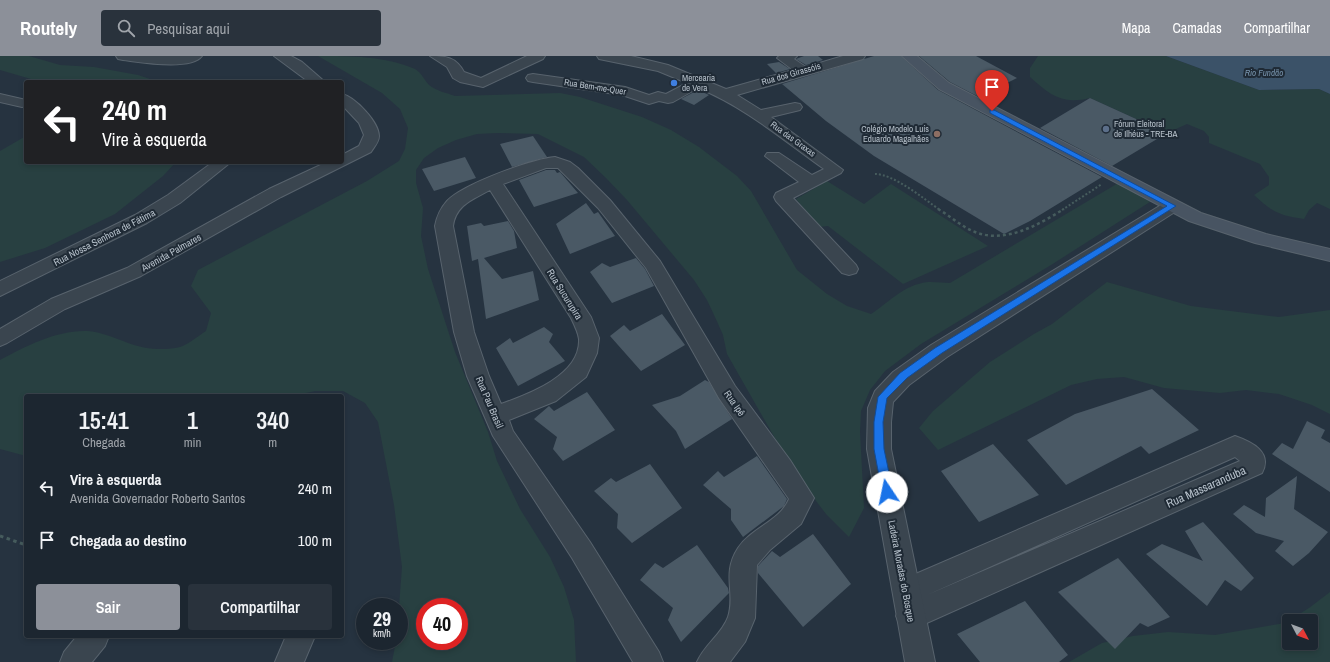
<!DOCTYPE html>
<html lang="pt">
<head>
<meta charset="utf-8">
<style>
	:root { --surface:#1c2630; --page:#29323c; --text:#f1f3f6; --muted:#a0a5ab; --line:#3a434c; --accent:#8c9099 }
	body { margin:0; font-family:"Archivo Narrow",sans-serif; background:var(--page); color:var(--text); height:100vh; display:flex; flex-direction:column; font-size:15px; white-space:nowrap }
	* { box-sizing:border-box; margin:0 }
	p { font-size:13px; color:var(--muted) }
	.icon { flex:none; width:22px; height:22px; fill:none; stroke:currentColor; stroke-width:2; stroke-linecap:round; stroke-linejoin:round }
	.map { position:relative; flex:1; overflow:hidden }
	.sheet { position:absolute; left:24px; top:338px; width:320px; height:244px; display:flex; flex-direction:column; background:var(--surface); border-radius:4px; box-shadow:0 2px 6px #0003,0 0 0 1px var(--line) }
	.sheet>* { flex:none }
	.top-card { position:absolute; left:24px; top:24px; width:320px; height:84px; border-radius:4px; box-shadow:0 2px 6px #0003,0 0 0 1px var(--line); background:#202124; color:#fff; overflow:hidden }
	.needle { width:26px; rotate:131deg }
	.tools { position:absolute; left:1282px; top:558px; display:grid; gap:8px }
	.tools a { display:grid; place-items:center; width:36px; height:36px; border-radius:4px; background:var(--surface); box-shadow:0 2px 6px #0003,0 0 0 1px var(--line); font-size:20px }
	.speed { position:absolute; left:356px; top:542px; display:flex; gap:8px; font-size:20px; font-weight:700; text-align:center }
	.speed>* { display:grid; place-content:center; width:52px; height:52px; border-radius:50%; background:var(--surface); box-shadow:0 2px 6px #0003,0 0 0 1px var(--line); line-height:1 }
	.speed small { font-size:10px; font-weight:400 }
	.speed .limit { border:6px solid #d22; background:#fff; color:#111 }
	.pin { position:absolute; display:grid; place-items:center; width:34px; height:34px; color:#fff; margin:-41px -17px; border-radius:50% 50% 50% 0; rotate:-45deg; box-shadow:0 0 4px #0007 }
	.pin .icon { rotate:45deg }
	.me { position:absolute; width:44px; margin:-22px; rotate:349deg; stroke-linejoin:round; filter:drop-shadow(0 0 3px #0008) }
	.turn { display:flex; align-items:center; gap:14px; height:84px; padding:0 12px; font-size:18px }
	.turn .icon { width:52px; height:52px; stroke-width:2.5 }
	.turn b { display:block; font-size:28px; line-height:34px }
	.eta { display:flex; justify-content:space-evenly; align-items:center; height:68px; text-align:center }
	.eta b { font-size:24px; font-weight:600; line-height:28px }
	.primary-button { display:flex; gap:8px; margin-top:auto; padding:8px 12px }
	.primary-button a { flex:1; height:46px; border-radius:4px; background:var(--accent); color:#fff; font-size:16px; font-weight:600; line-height:46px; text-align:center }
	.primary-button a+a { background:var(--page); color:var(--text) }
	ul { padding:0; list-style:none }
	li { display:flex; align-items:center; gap:12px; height:52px; padding:0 12px }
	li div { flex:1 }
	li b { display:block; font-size:15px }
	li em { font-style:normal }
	header { display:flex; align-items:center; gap:24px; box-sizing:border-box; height:56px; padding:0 20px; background:var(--accent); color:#fff }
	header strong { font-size:19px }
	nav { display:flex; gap:22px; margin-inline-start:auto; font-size:14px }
	.search { width:280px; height:36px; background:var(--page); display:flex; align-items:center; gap:10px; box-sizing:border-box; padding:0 14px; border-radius:4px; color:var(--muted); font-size:15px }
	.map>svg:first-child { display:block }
	.green { fill:#284041; fill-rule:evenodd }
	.water { fill:#3b5268 }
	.building { fill:#4a5965 }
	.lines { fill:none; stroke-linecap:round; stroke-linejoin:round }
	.minor-casing { stroke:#58636d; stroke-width:2 }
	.tertiary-casing { stroke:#58636d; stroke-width:2 }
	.secondary-casing { stroke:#58636d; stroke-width:2 }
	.path-far2 { stroke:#465c5d; stroke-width:2; stroke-dasharray:2 2; stroke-linecap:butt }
	.path-far1 { stroke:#465c5d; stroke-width:2.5; stroke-dasharray:3 3; stroke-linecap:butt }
	.path { stroke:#465c5d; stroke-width:3; stroke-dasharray:3.5 3.5; stroke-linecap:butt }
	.minor { fill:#3a454f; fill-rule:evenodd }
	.tertiary { fill:#3a454f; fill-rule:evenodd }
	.secondary { fill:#485462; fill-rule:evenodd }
	.route { fill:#1a73e8; stroke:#114b97 }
	.shop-dot { fill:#3f7fe0; stroke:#1f2a35; stroke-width:1.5 }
	.service-dot { fill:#5c6f8a; stroke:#1f2a35; stroke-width:1.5 }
	.education-dot { fill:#8d6e63; stroke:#1f2a35; stroke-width:1.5 }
	.labels { text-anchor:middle; stroke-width:4; stroke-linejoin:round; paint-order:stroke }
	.far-water-label { font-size:9px; font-style:italic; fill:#7793ac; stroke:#1f2a35 }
	.far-street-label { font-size:9px; fill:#b6c0ca; stroke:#1f2a35 }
	.far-poi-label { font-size:9px; fill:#b6c0ca; stroke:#1f2a35; text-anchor:start }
	.street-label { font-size:10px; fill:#b6c0ca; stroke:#1f2a35 }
	.near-street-label { font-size:12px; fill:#b6c0ca; stroke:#1f2a35 }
</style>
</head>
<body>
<header>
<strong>Routely</strong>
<div class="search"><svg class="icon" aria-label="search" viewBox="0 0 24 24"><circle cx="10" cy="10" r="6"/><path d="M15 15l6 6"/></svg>Pesquisar aqui</div>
<nav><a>Mapa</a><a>Camadas</a><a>Compartilhar</a></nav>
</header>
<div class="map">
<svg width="1330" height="606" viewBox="0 0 1330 606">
	<rect width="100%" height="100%" fill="#263340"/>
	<path class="green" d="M0,0h29l31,9 34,2 44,8 21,7h-106l-22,-3 -31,-9z
		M318,0c33,0 67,0 97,13 7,4 9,11 14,16 7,6 18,8 26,11l105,-3 20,4 62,20 29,13 28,17 38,29 14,15 46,79 30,24 20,12 24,8c17,-11 31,-27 51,-31 8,-2 19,0 28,0l170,-101 33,18 -102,65 -130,79 -36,27 -15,19 -9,21 -1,21 4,76 -15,29 -23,-23 -19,-25 -31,-49 -49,-86 -4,-19 -8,-18 -8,-17 -13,-20 -67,-80 -21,-22 -22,-21 -46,-23 -41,-1 -20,1 -21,6 -18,8 -14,10 -8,12v13l7,25 -2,28 7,33 27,83 33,80 9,29 23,48 30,48 14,30 10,33 2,42h-184l4,-21h3v-34l3,-40 -8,-62 -16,-83 -13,-19 -22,-12h-28l-23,5h-266v60l-26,-7v-89c26,-14 57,-30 87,-29 14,1 28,7 41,12 15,6 36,8 52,4 9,-3 18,-11 26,-16l5,-18 -20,-27 7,-16 169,-89 32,-20 6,-12 3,-21 -8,-19 -18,-16zM425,551h34v34h-34z
		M1038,0h128l93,34 60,-1 11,5v115l-13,-6 -8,7 -5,9c-24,-3 -32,-7 -50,-24l15,-10v-8l-9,-13 -51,-21v-6l-5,-6 -17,-7 -20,9 -77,-35c-28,7 -40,-3 -60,-21v-9z
		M26,80v26h150l-13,14 -48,38 -70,34 -45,14v-111z
		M827,125l37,23 27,-20 97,62 -85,38 -75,-58 -9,1 -23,-28z
		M1107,226l84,24 88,11 51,-7v104l-18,-9 -33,-11 -33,-4 -26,3 -56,-5 -40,-11 -27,2 -26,6 -133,65 -19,-22 14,-17 57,-49 44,-28 18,-10z
		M1330,536v70h-261l33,-19 31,-7 35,-4 47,3 70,-12 24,-15zM1289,565h22v22h-22z"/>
	<path class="water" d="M1166,0h164v38l-11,-5 -60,1z"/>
	<path class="building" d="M804,0h14l5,4 -17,5 -10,-6z
		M874,0h27l37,34 164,87 -72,44 -26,13 -130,-78 -48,-35 -44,-37z
		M919,0h57l41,22 -38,19 -29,-15z
		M779,6l11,7 -14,4 -9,-9z
		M698,34l11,5 -15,10 -13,-6 -4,2z
		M1090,42l77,35 -55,33 -72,-38z
		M533,80l14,21 -35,10 -12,-23z
		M465,101l11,21 -42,13 -12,-22z
		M546,114h9l2,3 3,-1 18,21 -44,14 -15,-27z
		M586,147l8,11 4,-2 17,24 -45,18 -14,-30z
		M508,165l6,10 3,17 -33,10 18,21 31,-8 6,29 -53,19 -8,-60 -6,2 -5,-35 14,-3 3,3z
		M636,202l9,11 9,17 -42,17 -22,-31 12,-9 8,4z
		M662,258l23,31 -44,26 -31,-35 14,-11 6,6z
		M544,271l9,7 -4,8 16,19 -47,25 -22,-38 14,-10 3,5z
		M705,324l4,2 23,37 -47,30 -9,-18 -24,-26 28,-9z
		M1152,333l47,41 -50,24 -8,-8 -75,39 -39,-45 48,-26z
		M587,336l28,38 -52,31 -10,-12 4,-12 -23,-18 15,-13 5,5z
		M1307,365l18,9 -4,8 9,5v49l-58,-38 10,-11 11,6z
		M993,388l46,51 -60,27 -38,-51z
		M757,400l30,43 -3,7 -41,31 -12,-17v-11l-28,-24 15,-14 6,6z
		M650,408l32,44 -50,35 -15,-15 1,-14 -24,-23 17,-13 5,4z
		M1297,420l-3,33 34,23 -19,21 -16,13 -18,-15 9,-10 -28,-8 -23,-19 11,-9 21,12 1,-19z
		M1203,466l51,56 -13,13 -16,-11 -18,26 -61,-52 16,-10 41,17 -18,-30z
		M813,478l38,50 -48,43 -45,-54v-7l14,-15 8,6z
		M697,489l31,43 1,5 -48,49 -13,-22 5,-12 -33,-28 15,-17 8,5z
		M1118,502l52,59 -22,10 -8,-4 -25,26 -57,-57z
		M1025,545l43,54 -9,7h-79l-23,-28z"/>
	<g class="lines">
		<g class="minor-casing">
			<path id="minor" d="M116,0h86c-11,15 -62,6 -79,4l-5,-1z
				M274,0h17l11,6 23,20h-16z
				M430,0c16,0 26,1 34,16l17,6 46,-22h18l-2,3 -60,28 -23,-5 -7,-4 -6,-11z
				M597,0h34l37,9 58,24 67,-19 -16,-12 2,-2h18l-3,3 12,8 37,-11h22l-2,3 -126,36 24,15 34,-7 5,1 2,3 -2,3 -29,7 72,53 -2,3 -48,25 63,67 2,4 -2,4 -7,2 -7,-2 -66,-72 -2,-4 2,-4 23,-11 -34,-26 2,-3h12l33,22 12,-6c-41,-29 -79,-62 -126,-81l-25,14 -5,1 -9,-2 -10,3 -27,-9 -89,-13 -5,-1 -2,-3 2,-3 5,-1 92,13 24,8 9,-3 8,2 21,-11 -29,-12 -54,-11 -5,-1z
				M0,38l26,6v6l-4,1 -22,-5z
				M342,38c13,3 37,28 37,42 0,6 -5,11 -8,16l-90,45 -140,79 -76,33 -58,34 -7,3v-17l51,-30 76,-31 142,-79 58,-27h15v-7l17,-9 5,-11 -5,-12 -17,-18z
				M555,101l15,5 8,6 32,32 50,61 75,125 55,74 24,38 -13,26 -31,26 -13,15 -2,53 -10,24 -15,20h-33c7,-17 25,-28 31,-45 8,-24 -7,-43 10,-69 13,-20 42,-27 51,-49l-70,-101 -73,-130 -48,-60 -40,-40h-12l-43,16 88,133 8,21 -2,15 -11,24 -30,24 -47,19 4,11 77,111 69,110 4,10h-30l-61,-104 -79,-122 -26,-60 -13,-44 -19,-106c2,-10 5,-17 12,-25 16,-17 85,-42 108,-44zM490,134l81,128c3,6 7,14 8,21 2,36 -50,55 -78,65l-12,-28 -15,-44 -21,-106c3,-21 19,-26 37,-36z
				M213,106h18l-51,41 -33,20 -147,73v-15l135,-66 33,-20z
				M1235,380c17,6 38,16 27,37l-342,153 -10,4 -10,-4 -4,-10 4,-10 7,-2 -10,-4 -4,-9 4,-9zM1235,401l5,4 -313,134z
				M77,580h32l-4,10 -13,16h-32l4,-10z
				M286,580h29l-11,26h-29z"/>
		</g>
		<g class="tertiary-casing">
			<path id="tertiary" d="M1172,144l6,2 3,4 -3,4 -231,147 -38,28 -16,17 -2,20v27l44,213h-30l-38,-213 1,-41 7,-17 18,-19 38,-27 235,-143z"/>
		</g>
		<g class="secondary-casing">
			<path id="secondary" d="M902,0h15l32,27 252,130 65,21 64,15v12l-75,-18 -66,-22 -250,-132z"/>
		</g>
		<path class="path-far2" d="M875,118c19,0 49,25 65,36
			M1062,154l40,-26"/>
		<path class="path-far1" d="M938,153c12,7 24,18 37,23 30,12 63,-7 89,-23"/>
		<path class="path" d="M0,480l26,9"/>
		<use href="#minor" class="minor"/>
		<use href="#tertiary" class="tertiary"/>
		<use href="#secondary" class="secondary"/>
	</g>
	<path class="route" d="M990,54h4l182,96 -234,147 -35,25 -20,20 -4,24 1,27 9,43 -2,3h-7l-2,-3 -8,-43v-27l4,-25 22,-24 35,-25 232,-142 -177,-93z"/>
	<circle class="shop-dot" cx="674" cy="27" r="4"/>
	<circle class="service-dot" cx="1106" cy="73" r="4"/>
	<circle class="education-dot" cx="937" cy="78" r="4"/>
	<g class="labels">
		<g class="far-water-label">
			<text x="1264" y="20">Rio Fundão</text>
		</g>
		<g class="far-street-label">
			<text transform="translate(791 18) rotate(-16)" y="3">Rua dos Girassóis</text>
			<text transform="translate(595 31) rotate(9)" y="3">Rua Bem-me-Quer</text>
			<text transform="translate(793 83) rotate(36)" y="3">Rua das Graxas</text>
		</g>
		<g class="far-poi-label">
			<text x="682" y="25">Mercearia<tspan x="682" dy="10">de Vera</tspan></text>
			<text x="1114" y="71">Fórum Eleitoral<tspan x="1114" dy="10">de Ilhéus - TRE-BA</tspan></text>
			<text x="929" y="76" text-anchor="end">Colégio Modelo Luís<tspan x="929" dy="10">Eduardo Magalhães</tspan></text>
		</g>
		<g class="street-label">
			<text transform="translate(104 181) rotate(-27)" y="4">Rua Nossa Senhora de Fátima</text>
			<text transform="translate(171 196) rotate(-29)" y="4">Avenida Palmares</text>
			<text transform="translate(565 238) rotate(58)" y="4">Rua Sucurupira</text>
			<text transform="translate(490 346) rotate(67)" y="4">Rua Pau Brasil</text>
			<text transform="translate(735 347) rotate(55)" y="4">Rua Ipê</text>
			<text transform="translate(902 515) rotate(79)" y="4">Ladeira Moradas do Bosque</text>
		</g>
		<g class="near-street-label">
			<text transform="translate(1206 431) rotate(-24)" y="4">Rua Massaranduba</text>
		</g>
	</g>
</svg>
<div class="tools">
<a><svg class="needle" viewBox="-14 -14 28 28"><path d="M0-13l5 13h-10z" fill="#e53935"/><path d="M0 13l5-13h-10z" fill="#a0a5ab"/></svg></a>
</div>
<div class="speed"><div>29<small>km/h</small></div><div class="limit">40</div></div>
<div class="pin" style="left:992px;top:55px;background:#d93025"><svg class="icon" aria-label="arrive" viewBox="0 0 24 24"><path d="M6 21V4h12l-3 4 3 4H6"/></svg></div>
<svg class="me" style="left:887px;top:436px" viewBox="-20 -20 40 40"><circle r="19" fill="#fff"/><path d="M0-13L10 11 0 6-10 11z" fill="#1a73e8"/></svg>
<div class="top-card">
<div class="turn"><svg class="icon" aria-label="left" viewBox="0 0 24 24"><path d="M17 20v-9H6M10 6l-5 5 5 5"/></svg><div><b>240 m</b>Vire à esquerda</div></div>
</div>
<section class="sheet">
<div class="eta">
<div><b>15:41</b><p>Chegada</p></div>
<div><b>1</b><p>min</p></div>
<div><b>340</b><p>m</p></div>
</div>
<ul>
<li><svg class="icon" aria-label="left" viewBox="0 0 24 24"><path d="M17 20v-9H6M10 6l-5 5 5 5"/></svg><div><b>Vire à esquerda</b><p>Avenida Governador Roberto Santos</p></div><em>240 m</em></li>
<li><svg class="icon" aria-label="arrive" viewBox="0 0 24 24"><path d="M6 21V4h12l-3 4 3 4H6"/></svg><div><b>Chegada ao destino</b></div><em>100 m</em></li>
</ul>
<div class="primary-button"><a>Sair</a><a>Compartilhar</a></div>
</section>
</div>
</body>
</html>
